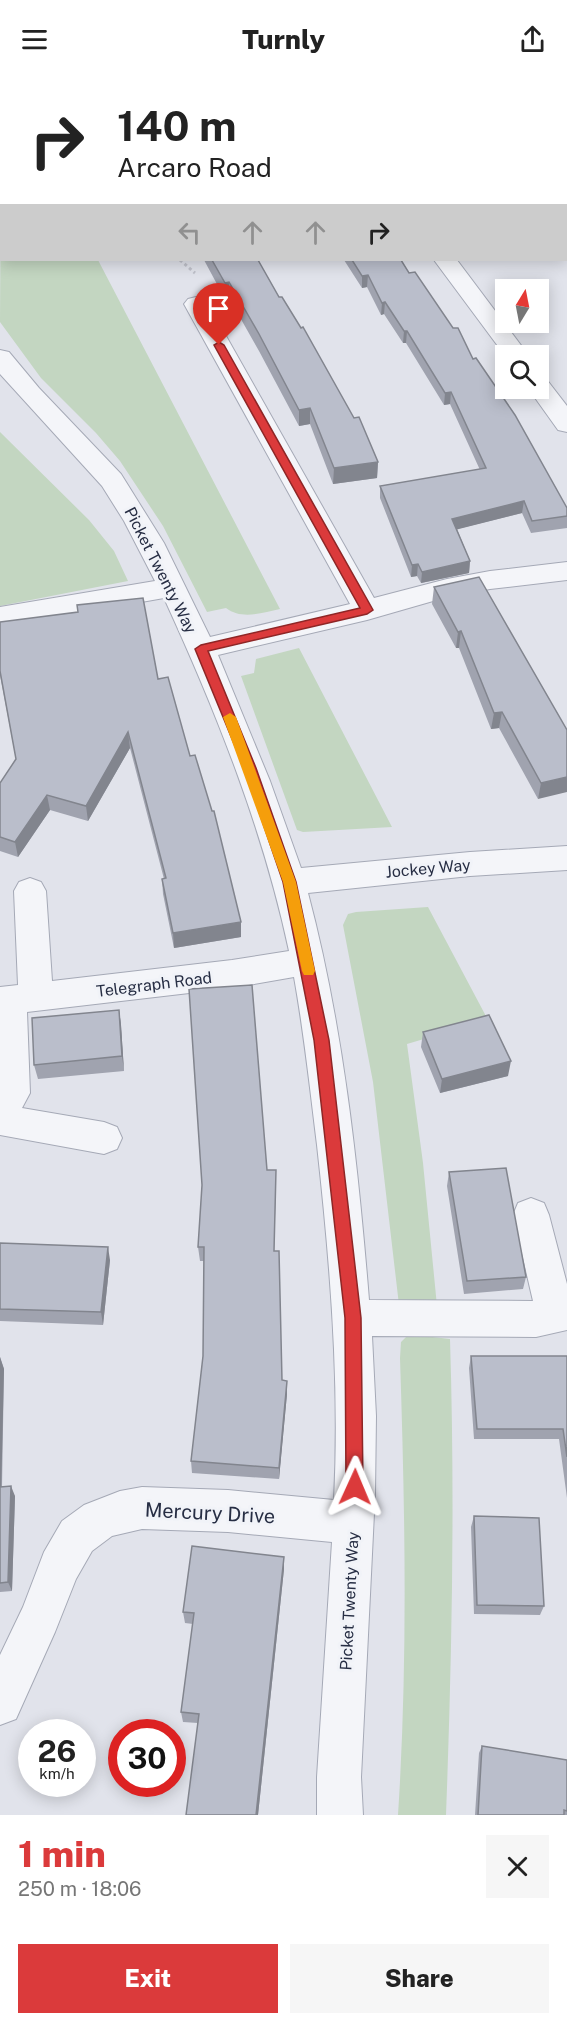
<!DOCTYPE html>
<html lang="en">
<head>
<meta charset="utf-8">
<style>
	:root { --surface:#fff; --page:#f6f6f6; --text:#222; --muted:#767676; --accent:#db3a3b }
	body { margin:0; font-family:"Public Sans",sans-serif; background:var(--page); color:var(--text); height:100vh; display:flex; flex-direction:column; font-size:22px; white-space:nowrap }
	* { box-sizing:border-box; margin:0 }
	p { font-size:20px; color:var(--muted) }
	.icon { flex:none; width:33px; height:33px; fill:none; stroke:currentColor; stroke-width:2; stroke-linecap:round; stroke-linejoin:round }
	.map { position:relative; height:1737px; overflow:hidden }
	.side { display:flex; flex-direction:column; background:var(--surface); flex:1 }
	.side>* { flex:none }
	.hud { position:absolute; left:0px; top:0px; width:567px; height:183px; box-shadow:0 3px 15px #0003; background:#fff; color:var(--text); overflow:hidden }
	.needle { width:39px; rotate:10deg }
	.controls { position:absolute; left:495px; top:201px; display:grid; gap:12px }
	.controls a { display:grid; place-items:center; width:54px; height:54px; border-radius:0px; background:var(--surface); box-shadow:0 3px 15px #0003; font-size:30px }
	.speed { position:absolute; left:18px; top:1641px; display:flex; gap:12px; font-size:30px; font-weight:700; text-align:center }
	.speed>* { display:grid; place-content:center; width:78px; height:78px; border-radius:50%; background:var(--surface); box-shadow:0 3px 15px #0003; line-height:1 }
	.speed small { font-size:15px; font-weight:400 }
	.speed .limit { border:9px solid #d22; background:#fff; color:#111 }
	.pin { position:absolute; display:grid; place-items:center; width:51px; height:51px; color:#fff; margin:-62px -26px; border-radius:50% 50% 50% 0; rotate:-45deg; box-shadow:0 0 6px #0007 }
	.pin .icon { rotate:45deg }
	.me { position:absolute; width:66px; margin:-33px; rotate:1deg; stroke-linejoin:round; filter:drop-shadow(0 0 4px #0008) }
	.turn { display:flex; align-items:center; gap:21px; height:126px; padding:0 18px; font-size:27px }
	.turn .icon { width:78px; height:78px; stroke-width:2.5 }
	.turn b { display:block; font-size:42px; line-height:51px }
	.lanes { display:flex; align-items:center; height:57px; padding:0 18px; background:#0003; justify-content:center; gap:30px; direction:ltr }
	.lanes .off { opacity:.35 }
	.round { display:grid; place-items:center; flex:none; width:63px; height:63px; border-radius:0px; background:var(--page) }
	.head { display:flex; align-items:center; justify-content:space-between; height:102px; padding:0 18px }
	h1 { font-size:36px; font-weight:800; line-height:45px; color:var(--accent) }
	.action { display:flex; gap:12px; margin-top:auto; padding:12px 18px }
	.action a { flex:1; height:69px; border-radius:0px; background:var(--accent); color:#fff; font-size:24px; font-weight:800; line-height:69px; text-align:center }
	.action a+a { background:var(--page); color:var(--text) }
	header { display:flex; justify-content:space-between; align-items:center; height:78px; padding:0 18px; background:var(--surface); font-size:27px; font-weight:800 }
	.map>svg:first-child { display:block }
	.green { fill:#c3d6c1 }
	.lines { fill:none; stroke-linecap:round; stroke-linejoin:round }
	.minor-casing { stroke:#a5a9b6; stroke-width:2 }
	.major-casing { stroke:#9fa5b8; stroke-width:2 }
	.path { stroke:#bfc1ca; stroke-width:3; stroke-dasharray:3 3; stroke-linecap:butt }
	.minor { fill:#f4f5f9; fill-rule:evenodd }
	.major { fill:#fff; fill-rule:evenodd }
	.wall { fill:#a0a3af }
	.shaded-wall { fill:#82858e }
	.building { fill:#babecb; stroke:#82858e; stroke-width:1.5 }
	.route { fill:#db3a3b; stroke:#8e2626; stroke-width:1.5 }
	.slow { fill:#f59e0b }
	.labels { text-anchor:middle; stroke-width:6; stroke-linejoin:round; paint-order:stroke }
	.street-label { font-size:16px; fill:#272e44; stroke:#f1f3f8 }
	.near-street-label { font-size:20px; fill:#272e44; stroke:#f1f3f8 }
</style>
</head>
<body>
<header><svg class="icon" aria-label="menu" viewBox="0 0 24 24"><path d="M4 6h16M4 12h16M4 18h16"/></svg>Turnly<svg class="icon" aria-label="share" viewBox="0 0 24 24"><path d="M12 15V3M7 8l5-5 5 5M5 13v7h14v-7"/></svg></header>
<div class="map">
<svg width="567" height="1737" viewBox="0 0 567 1737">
	<rect width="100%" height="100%" fill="#e1e3eb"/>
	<path class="green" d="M1,68l1,114h96l182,349c-19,4 -38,11 -54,-1l-19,4 -44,-86 -43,-65 -24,-28 -55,-55 -41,-56z
		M0,354l89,88 25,31 14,30 -128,25z
		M299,570l93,179 -89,5 -6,-2 -56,-154 13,-3 2,-14z
		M428,829l60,113 -81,24 16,119 14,143 -38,-1 -26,-223 -30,-157 5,-11 8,-2z
		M415,1257l35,4c5,159 2,317 -4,476h-48c10,-154 7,-304 2,-457l1,-16 6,-6z"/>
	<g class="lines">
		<g class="minor-casing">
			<path id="minor" d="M566,35h1v12h-1z
				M434,182h23l72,96h-23v1z
				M196,219l8,2 4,5 166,294 73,-19 43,-8 77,-9v18l-77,9 -43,8 -80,23 -149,35 52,126 31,87 169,-16 97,-6v24l-97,6 -162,17c35,132 50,271 61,407l164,1 -20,-86 5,-12 13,-5 13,5 5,12 18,69v46l-31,7 -164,-1 4,80 -1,77 -14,284 2,38h-46v-38l15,-235 -104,-10 -86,-3 -30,7 -20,15 -16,28 -21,53 -39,87 -16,6v-70l23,-48 21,-55 18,-31 22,-16 36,-14 22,-4 86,3 106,10c6,-118 -4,-238 -17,-355 -7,-56 -13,-113 -23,-168l-62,11 -205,24 3,81 -8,15 82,14 13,5 5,11 -5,11 -13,5 -104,-19v-148l18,-2 -4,-94 5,-9 11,-4 11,4 5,9 6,90 180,-21 57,-9c-26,-122 -73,-240 -125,-353l-164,29v-20l155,-26 -31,-60 -22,-35 -102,-112v-24l9,2 30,36 82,86 43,69 46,94 140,-33 -166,-300 4,-5z
				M538,300l9,2 20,26v26l-9,-2 -30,-42h10z"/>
		</g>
		<g class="major-casing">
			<path id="major" d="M31,0h25l-26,2z
				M0,10h2l-2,13z"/>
		</g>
		<path class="path" d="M180,182l15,13"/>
		<use href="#minor" class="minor"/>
		<use href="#major" class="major"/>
	</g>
	<path class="wall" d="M566,57h1v60l-1,-2z
		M204,182h54l21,37 99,165 -1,16 -44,6 -23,-60 -11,2 -40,-75 -30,-53 -4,1z
		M344,182h57l8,13 64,86 94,149v20l-36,5 -9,-20 -65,16 13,32 -1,12 -48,10 -4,-7 -6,1 -31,-79v-12l100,-16 -30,-66 -6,1 -38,-62h-3l-19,-29 -3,1 -14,-28 -5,1z
		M434,509l133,143 -29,69 -39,-71 -8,1 -32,-81h-3l-24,-44z
		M0,544l158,57 32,77 51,166v15l-67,11 -11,-54 -1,-15h2l-34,-131 -42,73 -38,-11 -32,47 -18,-6v-68l16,-24 -16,-84z
		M119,932l2,15 3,46 -86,8 -4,-14z
		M423,954l85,44 -68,17 -19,-46z
		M267,1092l9,15 -2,66 8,129 5,1v13l-8,85 -87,-6 -1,-12 12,-105 1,-95h-4l-2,-14z
		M449,1094l77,105 -3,12 -59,5 -17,-108z
		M0,1165l110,17 -7,65 -103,-4z
		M471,1278h96v142l-8,-59h-85l-5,-71z
		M0,1279l4,12 -2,118 13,9 -3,95 -12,1z
		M474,1438l70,90 -4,9 -66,-1 -3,-87z
		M284,1479v12l-26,246h-72l12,-92 -15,-1 -2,-10 12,-88 -8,-1 -2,-11z
		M482,1668l85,14v55h-92l4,-62z"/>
	<path class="shaded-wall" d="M368,197l-1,12 -5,1v-12z
		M229,204v16l-4,1v-16z
		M385,224l-1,12 -3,1 1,-12z
		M404,253h3l-1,12h-3z
		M451,314l-1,12 -6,1 1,-12z
		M310,330v16l-11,2v-16z
		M378,384l-1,16 -44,6 1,-16z
		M524,423l-2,12 -71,18 1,-12z
		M470,483l-1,12 -48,10 1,-11z
		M418,486l-1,12 -6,1 1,-12z
		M461,553l-2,17h-3l2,-16z
		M502,634l-3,16 -8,1 3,-16z
		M128,654l2,16 -42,73 -2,-15z
		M567,699v15l-29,7 3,-16z
		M47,717l3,15 -32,47 -3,-15z
		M241,844v15l-67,11 -1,-15z
		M119,932l2,15 3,46 -2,-15z
		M511,983l-3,15 -68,17 2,-14z
		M108,1169l2,13 -7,65 -2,-13z
		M0,1279l4,12 -3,128 -1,-3z
		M287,1303v13l-8,85v-11z
		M11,1408l4,10 -3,95 -4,-9z
		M284,1479v12l-26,246h-2z"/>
	<path class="building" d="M566,57h1v49l-1,-2z
		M212,182h46l21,37h3l19,31 2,-1 51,91 5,-1 19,45 -44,6 -24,-60 -11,2 -40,-76 -30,-52 -4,1z
		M352,182h49l8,13 6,-1 38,56h5l15,31 3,-1 39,57 52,93v8l-35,5 -8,-20 -72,18 18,42 -48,11 -4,-8 -6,1 -32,-79 106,-18 -35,-76 -6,1 -38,-62h-3l-19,-29 -3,1 -14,-28 -6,1z
		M479,499l88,153v47l-26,6 -39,-71 -8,1 -33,-82 -3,1 -24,-45z
		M143,520l15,81 10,-2 22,79 5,-1 17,56h2l27,111 -68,11 -11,-54 4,-1 -38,-146 -42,74 -39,-11 -32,47 -15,-5v-54l16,-24 -16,-88v-49l78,-10 -1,-7z
		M252,907l15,185h9l-2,81h5l3,129 5,1 -8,87 -88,-7 12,-105 1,-109h-6l4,-62 -13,-196z
		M119,932l3,46 -88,9 -2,-47z
		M489,937l22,46 -69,18 -19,-47z
		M506,1090l20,109 -59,4 -18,-109z
		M0,1165l108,4 -7,65 -101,-3z
		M471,1278h96v101l-4,-28h-86z
		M11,1408l-3,96 -8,1v-96z
		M474,1438l65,2 5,88 -67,-1z
		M192,1468l92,11 -28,258h-70l13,-101 -18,-2 13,-99 -11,-1z
		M482,1668l85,14v51l-3,-1v5h-86z"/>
	<path class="route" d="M219,264l5,3 149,265 -6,4 -159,37 48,117 40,114 33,158 32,278 2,169 -2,6 -6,2 -6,-2 -3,-6 -1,-169 -31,-278 -31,-158 -39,-114 -49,-119 6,-4 159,-37 -146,-263z"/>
	<path class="slow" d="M230,635l6,4 60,165 19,89 -2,4h-9l-2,-4 -19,-89 -60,-165z"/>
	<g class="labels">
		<g class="street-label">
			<text transform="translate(161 492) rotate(63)" y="6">Picket Twenty Way</text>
			<text transform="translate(428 790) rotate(-5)" y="6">Jockey Way</text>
			<text transform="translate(154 906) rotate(-7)" y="6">Telegraph Road</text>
			<text transform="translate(349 1523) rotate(-87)" y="6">Picket Twenty Way</text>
		</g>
		<g class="near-street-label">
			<text transform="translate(210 1435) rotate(3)" y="7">Mercury Drive</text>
		</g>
	</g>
</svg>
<div class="controls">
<a><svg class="needle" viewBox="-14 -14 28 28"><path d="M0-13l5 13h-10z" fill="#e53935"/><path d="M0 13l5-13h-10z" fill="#767676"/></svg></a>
<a><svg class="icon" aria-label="search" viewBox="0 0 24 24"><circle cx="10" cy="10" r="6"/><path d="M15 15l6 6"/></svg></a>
</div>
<div class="speed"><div>26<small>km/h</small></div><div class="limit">30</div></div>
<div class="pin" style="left:219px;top:267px;background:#d93025"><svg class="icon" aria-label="arrive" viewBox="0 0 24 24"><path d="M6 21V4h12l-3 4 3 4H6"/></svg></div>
<svg class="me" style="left:355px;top:1409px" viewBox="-20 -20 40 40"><path d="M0-17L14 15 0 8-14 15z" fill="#db3a3b" stroke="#fff" stroke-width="4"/></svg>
<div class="hud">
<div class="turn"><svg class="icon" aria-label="right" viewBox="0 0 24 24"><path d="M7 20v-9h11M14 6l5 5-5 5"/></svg><div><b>140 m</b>Arcaro Road</div></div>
<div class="lanes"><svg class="icon off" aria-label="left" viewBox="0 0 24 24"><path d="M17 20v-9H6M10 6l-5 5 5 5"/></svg><svg class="icon off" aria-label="ahead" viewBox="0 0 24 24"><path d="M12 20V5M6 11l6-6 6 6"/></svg><svg class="icon off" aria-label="ahead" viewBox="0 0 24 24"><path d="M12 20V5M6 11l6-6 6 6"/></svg><svg class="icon" aria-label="right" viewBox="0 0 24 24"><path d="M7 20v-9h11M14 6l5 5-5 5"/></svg></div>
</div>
</div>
<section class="side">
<div class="head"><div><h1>1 min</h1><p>250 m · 18:06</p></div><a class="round"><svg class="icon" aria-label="close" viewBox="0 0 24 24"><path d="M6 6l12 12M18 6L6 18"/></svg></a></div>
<div class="action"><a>Exit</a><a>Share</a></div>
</section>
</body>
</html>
